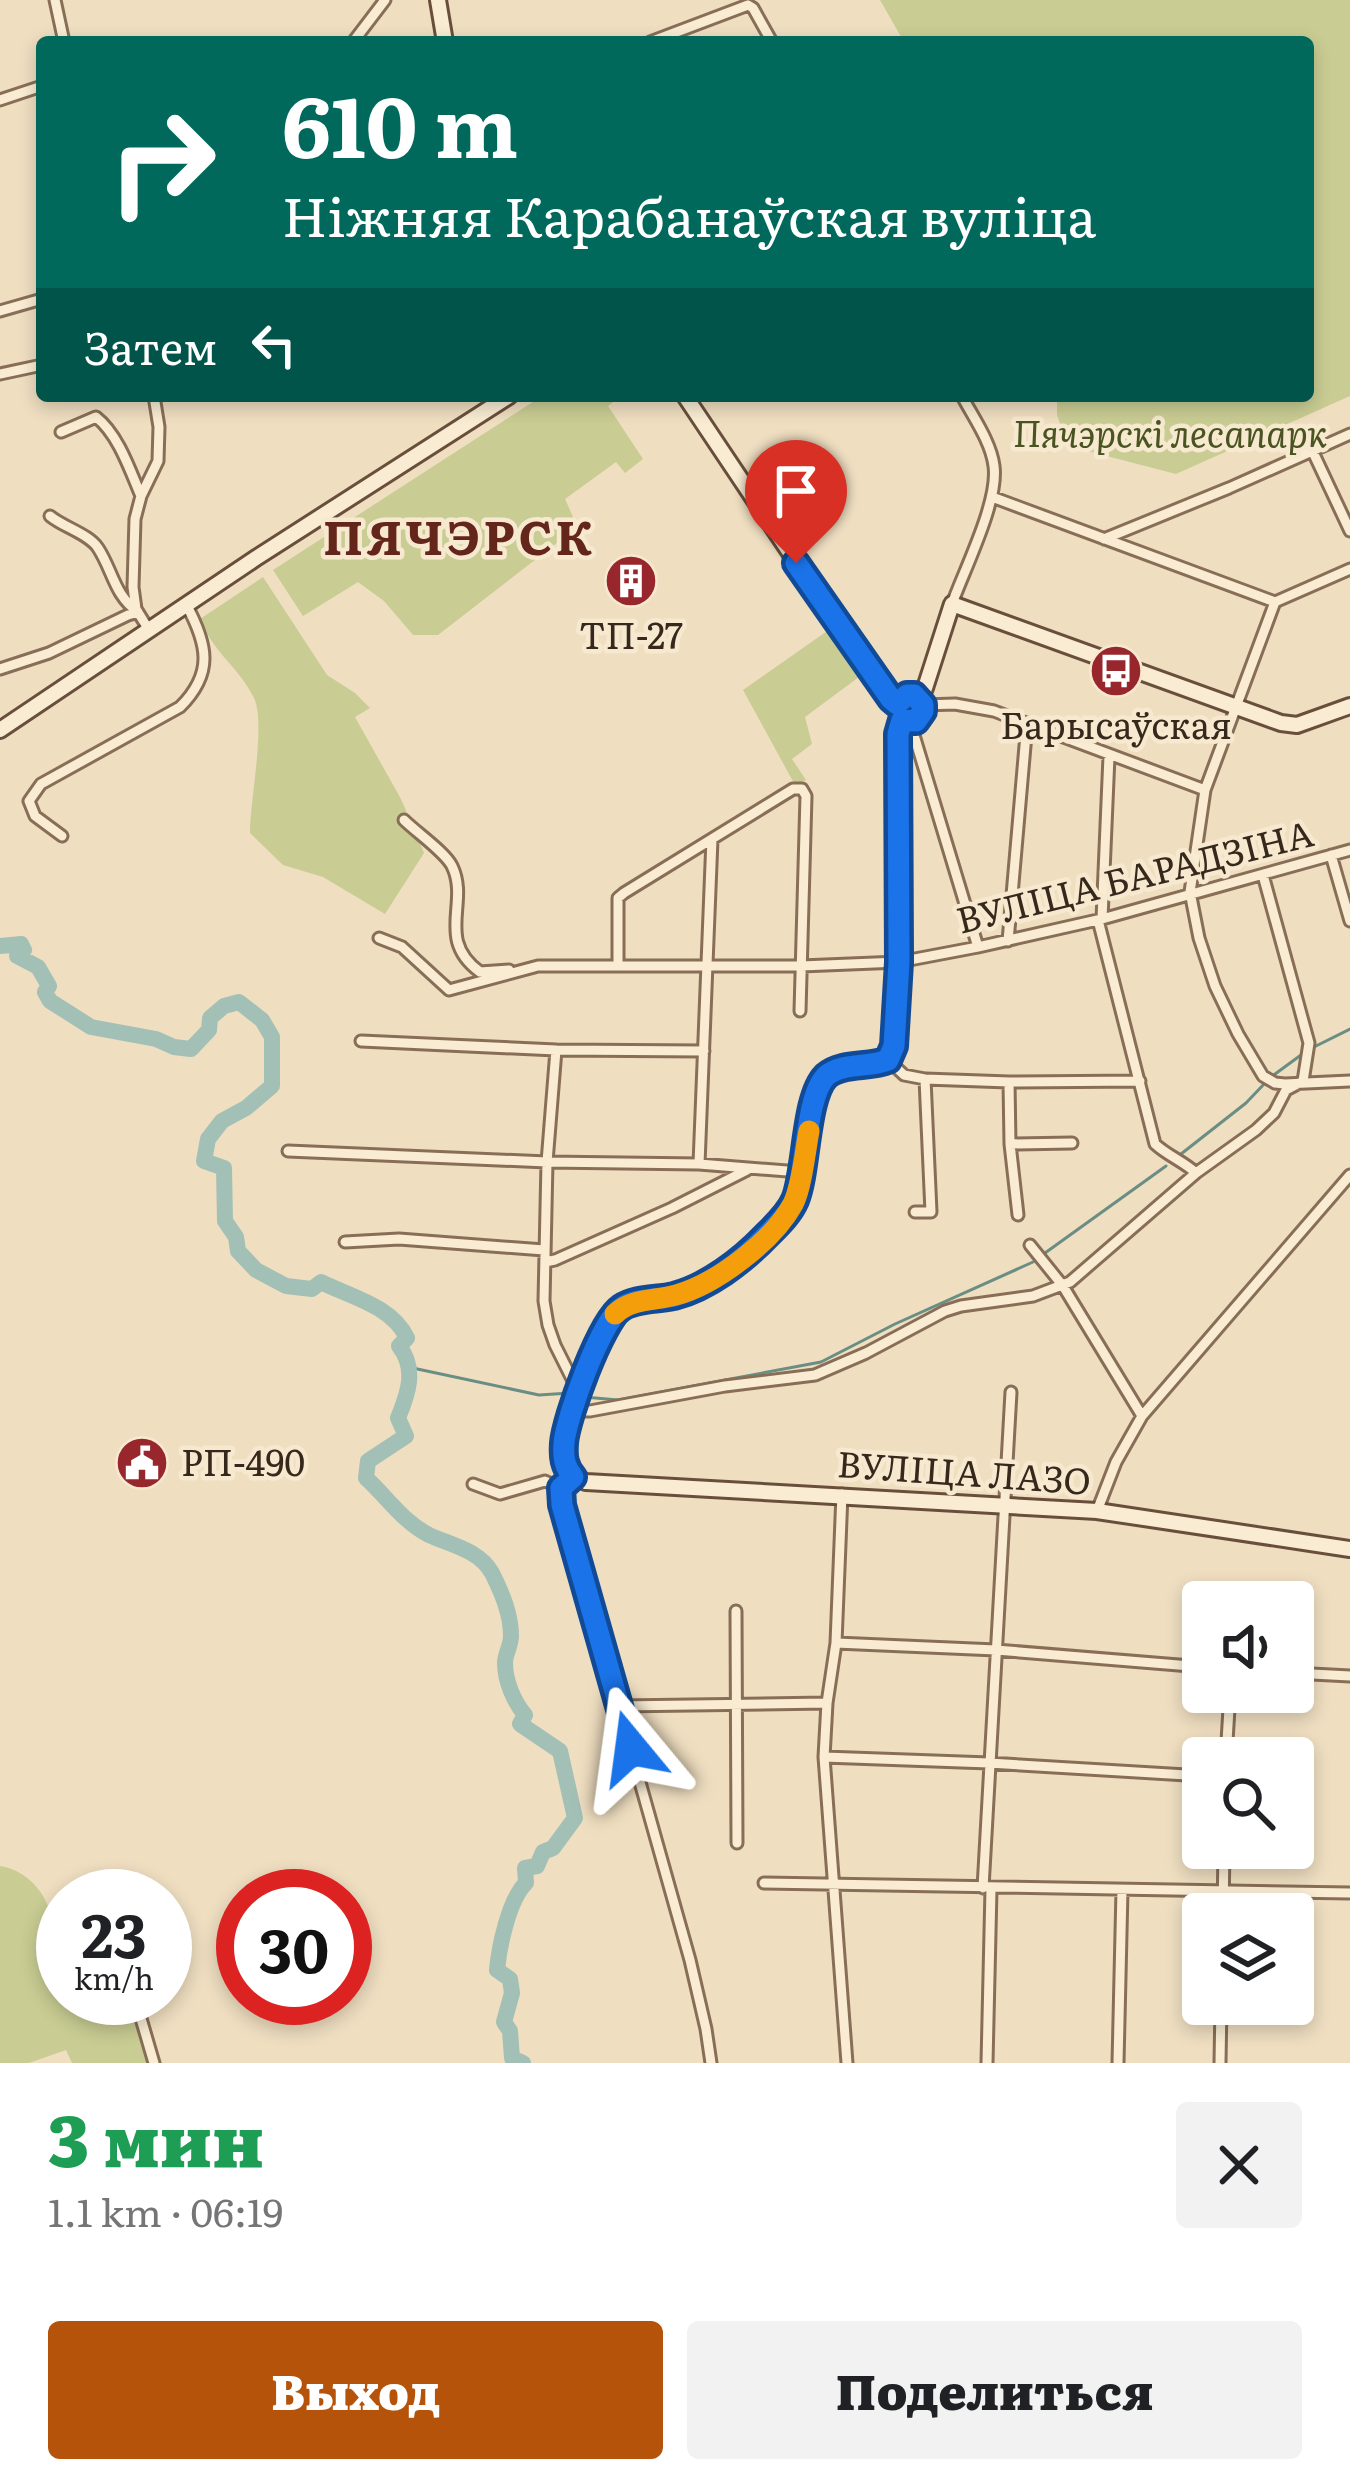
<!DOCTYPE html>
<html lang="ru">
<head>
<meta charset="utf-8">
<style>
	:root { --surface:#fff; --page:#f2f2f2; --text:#202124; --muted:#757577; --accent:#b45309 }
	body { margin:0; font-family:Literata,serif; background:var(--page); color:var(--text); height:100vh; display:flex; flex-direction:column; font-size:45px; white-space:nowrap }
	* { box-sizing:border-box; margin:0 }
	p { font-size:39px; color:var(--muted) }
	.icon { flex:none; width:66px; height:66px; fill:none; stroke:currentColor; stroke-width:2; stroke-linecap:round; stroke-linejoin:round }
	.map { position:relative; height:2063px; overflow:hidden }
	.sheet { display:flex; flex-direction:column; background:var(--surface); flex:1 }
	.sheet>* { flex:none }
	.hud { position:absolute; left:36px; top:36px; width:1278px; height:366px; border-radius:12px; box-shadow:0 6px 18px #0003; background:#00695c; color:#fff; overflow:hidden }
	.controls { position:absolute; left:1182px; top:1581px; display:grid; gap:24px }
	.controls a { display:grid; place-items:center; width:132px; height:132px; border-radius:12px; background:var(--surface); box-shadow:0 6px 18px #0003; font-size:60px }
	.speed { position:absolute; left:36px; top:1869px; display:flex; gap:24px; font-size:60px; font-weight:700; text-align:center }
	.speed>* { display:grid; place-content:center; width:156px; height:156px; border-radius:50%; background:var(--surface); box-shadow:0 6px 18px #0003; line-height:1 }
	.speed small { font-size:30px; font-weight:400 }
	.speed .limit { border:18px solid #d22; background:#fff; color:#111 }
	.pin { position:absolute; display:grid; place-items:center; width:102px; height:102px; color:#fff; margin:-123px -51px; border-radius:50% 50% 50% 0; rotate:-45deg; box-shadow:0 0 12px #0007 }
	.pin .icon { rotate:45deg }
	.me { position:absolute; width:132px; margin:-66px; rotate:344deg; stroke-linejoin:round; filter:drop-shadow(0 0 9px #0008) }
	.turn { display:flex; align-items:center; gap:42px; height:252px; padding:0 48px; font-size:54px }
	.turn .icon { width:156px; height:156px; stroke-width:2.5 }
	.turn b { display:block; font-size:84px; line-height:102px }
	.then { display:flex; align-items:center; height:114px; padding:0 48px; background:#0003; gap:24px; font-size:45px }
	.round { display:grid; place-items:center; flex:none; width:126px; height:126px; border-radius:12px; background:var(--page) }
	.overview { display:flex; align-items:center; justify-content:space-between; height:204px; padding:0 48px }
	h1 { font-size:72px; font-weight:800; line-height:90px; color:#1e9e55 }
	.cta { display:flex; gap:24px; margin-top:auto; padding:24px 48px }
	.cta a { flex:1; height:138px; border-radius:12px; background:var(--accent); color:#fff; font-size:48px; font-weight:800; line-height:138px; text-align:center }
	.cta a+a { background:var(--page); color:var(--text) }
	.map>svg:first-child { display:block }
	.green { fill:#c9cd93 }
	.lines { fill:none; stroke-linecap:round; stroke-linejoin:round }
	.stream { stroke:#6a8e83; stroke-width:3 }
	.river { stroke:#a3c0b6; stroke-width:16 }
	.street-casing { stroke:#886e57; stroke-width:15 }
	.secondary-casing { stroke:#694f3b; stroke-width:20 }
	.street { stroke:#f9ecd3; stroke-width:9 }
	.secondary { stroke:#f9ecd3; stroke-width:14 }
	.route-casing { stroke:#114b97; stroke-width:30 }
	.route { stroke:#1a73e8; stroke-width:21 }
	.slow { stroke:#f59e0b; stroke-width:21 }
	.labels { text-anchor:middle; stroke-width:9; stroke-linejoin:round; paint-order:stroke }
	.park-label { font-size:36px; font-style:italic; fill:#4a5422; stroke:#f6e9cf }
	.poi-label { font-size:36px; fill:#37281c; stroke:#f6e9cf }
	.street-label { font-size:36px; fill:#37281c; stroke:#f6e9cf }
	.district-label { font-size:48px; font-weight:bold; letter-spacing:3px; fill:#64261b; stroke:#f6e9cf }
</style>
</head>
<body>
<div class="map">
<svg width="1350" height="2063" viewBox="0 0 1350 2063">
	<rect width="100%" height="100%" fill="#efdec0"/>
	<path class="green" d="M880,0h470v396l-174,78 -108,-28 -11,-31v-19h251v-354h-404z
		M542,396h79l-13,10 35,53 -18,14 -9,-11 -51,37 9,20 -8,17 -128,99h-25l-29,-34 -26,-19 -55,34 -30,-46z
		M263,577l64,98 28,18 15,15 -15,9 46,82 23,54 -39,61 -62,-37 -40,-12 -33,-32c0,-34 16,-109 4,-135 -15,-31 -40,-44 -54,-79z
		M830,629l33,45 -58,43 7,27 -20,15 14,21 -11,5 -52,-95z
		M0,1866c34,5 59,42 51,76 -2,7 -5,13 -8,19l12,30 8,-2v9h64l22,65h-77l-6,-13 -37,13h-29z"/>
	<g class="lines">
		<path class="stream" d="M1314,1047l36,-18
			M1271,1077l30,-22
			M1181,1154l65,-51 19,-20
			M1045,1253l121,-87
			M408,1367l131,28 31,-2
			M584,1397l34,3 203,-38 74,-38 138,-62"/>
		<path class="river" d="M0,946l21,-2 3,6 -7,6 21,11 11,19 -4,6 5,9 41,26 65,12 18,8 17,2 18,-19 1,-12 14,-12 15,-4 23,18 10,17v49l-26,22 -24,13 -14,18 -4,22 20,7 1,53 11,16 2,14 18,19 30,16 26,3 9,-7c30,15 71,24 86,56l-8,8c18,23 9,48 -1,72l8,18 -38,25 -2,17c21,19 37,44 63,57 22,10 50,15 63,38 10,20 19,41 19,63 0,10 -6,18 -6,27 0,18 9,39 20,52l-5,9 40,27 15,67 -22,30 -10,4 -6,14 -12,2 1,15c-17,16 -27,64 -29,87l13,9 2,14 -8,29 6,9 2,27 11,5"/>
		<g class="street-casing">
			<path id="street" d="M55,0l9,42
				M748,5l5,3 19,34
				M353,42l32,-42
				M650,42l98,-37
				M0,100l42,-14
				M0,311l42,-12
				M0,374l42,-9
				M61,432l35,-15c22,17 34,53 45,79
				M1312,450l38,81
				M992,497l283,105
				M50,516c13,11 39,18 48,32 15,23 16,47 40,64
				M1104,539l125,-51 121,-54
				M1275,602l-70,188 -15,102 9,46 16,48 23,48 25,42 12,7 10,1 65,-3
				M1275,602l75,-33
				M952,604c13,-36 47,-103 42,-138 -3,-24 -21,-49 -32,-70
				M149,630l-13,-21 -3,-22 2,-68 6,-23 17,-35 1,-34 -5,-31
				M0,669l49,-16 79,-38 10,-3
				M923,705l32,-1 39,7 211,79
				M910,722l68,225
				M404,820c12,12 41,32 48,46 18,37 -17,73 28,106l29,-2
				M62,836l-27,-20 -6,-15 12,-17 139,-77c34,-34 28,-62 6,-103
				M1331,855l19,66
				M1263,875l46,168 -6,38
				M1102,919l7,-163
				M1098,920l57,224c13,12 28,17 41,29
				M379,938l23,9 47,43 89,-24h263l98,-4 79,-15 124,-28 248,-69
				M1008,941l19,-218
				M618,964v-66l6,-5 169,-104h9l4,7 -6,215
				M361,1041l195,9 148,1
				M556,1050l-9,112 -3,139 4,24 7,20 23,46
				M888,1060l16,15 21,4 84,3 131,-1
				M1009,1082l1,62 8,71
				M1010,1144l62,-1
				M288,1151l259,11 152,2 101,8
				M699,1164l13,-325
				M915,1212h16l-6,-133
				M345,1242l54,-3 145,11
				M1030,1245l33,41 79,130
				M545,1262l10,-2 117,-52 75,-38
				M572,1411h18l135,-25 90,-11 51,-22 79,-42 16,-5 72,-10 37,-14 126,-109 60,-43 18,-17 12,-23 17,-9
				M573,1477l-12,11 1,17 128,455 16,69 5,34
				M473,1484l27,10 45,-13 16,7
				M842,1494l-6,149 -9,60 -3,54 23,306
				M1097,1511l19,-49 26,-46 208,-241
				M736,1611l1,232
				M836,1643l160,7 207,17
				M1293,1673l57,3
				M619,1706l208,-3
				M824,1757l165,6 214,13
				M1226,1758l4,-66
				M764,1883l586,10
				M983,1888l28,-496
				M1223,1914l1,-66
				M56,1977l7,-3
				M135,1998l19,65
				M987,2063l4,-174
				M1118,2063l4,-173
				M1220,2063l1,-59"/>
		</g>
		<g class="secondary-casing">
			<path id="secondary" d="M438,0l7,42
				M685,396l160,239 46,64 6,5 1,11 12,7 11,-5 2,-6 -3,-12 -13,-4 -10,9
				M920,699l5,-11 27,-84 329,119 16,2 53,-19
				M903,720l-5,14 1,228 -8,93c-18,17 -50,3 -67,23 -8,9 -9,24 -11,35 -5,22 -11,73 -20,90 -6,11 -15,20 -23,29 -26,28 -62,56 -100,65 -14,3 -32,2 -45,8 -26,13 -69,134 -59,161 3,10 11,12 20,16l511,29 253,38
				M0,730l256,-172 253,-162"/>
		</g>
		<use href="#street" class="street"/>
		<use href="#secondary" class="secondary"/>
	</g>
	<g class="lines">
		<g class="route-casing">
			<path id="route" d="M631,1748l-69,-243 -1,-17 12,-11c-9,-11 -10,-20 -9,-34 2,-25 37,-122 57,-135 14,-10 36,-8 53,-12 34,-9 68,-35 92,-60 10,-10 23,-22 29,-36 12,-29 10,-103 31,-124 16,-14 43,-8 62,-16l6,-14 5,-84 -1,-228 4,-14 14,1 7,-10v-6l-9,-10h-7l-10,9 -6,-5 -95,-136"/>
		</g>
		<use href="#route" class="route"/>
		<path class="slow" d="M615,1314c16,-16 40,-13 61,-19 40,-11 97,-54 117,-91 9,-18 12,-52 16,-73"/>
	</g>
	<defs>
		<g id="building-disc" transform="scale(2.7)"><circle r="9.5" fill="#98262d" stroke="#f6e9cf"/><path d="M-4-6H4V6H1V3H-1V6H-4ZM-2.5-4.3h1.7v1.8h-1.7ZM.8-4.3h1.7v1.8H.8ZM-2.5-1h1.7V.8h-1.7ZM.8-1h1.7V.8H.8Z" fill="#fff"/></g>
		<g id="bus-disc" transform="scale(2.7)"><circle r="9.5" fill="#98262d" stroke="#f6e9cf"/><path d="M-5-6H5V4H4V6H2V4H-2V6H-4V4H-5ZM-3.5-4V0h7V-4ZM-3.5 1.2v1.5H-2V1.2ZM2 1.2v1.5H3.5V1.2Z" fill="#fff"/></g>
		<g id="civic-disc" transform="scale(2.7)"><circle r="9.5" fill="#98262d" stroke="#f6e9cf"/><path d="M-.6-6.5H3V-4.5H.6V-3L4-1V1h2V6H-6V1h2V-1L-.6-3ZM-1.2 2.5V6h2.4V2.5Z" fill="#fff"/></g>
	</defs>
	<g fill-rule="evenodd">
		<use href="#building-disc" x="631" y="581"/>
		<use href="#bus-disc" x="1116" y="671"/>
		<use href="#civic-disc" x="142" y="1463"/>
	</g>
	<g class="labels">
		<g class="park-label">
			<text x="1170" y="447">Пячэрскі лесапарк</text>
		</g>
		<g class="poi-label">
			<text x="631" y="649">ТП-27</text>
			<text x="1116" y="739">Барысаўская</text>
			<text x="181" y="1476" text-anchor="start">РП-490</text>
		</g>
		<g class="street-label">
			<text transform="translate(1135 877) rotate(-14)" y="13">ВУЛІЦА БАРАДЗІНА</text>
			<text transform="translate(964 1473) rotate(4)" y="13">ВУЛІЦА ЛАЗО</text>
		</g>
		<g class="district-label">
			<text x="459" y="555">ПЯЧЭРСК</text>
		</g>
	</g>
</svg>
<div class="controls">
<a><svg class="icon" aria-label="sound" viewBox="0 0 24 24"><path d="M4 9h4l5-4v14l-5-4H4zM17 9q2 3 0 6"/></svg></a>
<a><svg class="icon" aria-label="search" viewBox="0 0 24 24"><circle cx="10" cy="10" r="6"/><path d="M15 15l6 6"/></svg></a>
<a><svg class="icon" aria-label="layers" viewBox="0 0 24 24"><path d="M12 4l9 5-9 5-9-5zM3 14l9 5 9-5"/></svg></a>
</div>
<div class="speed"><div>23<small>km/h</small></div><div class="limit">30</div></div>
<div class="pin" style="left:796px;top:563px;background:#d93025"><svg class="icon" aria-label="arrive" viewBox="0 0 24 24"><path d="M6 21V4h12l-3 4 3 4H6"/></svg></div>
<svg class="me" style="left:631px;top:1748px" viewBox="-20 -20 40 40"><path d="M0-17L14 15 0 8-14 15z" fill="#1a73e8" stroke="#fff" stroke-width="4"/></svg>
<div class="hud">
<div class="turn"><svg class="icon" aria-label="right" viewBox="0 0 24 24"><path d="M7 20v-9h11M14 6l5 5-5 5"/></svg><div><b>610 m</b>Ніжняя Карабанаўская вуліца</div></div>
<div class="then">Затем<svg class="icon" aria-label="left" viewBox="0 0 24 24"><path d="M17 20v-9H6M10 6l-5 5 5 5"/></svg></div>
</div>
</div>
<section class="sheet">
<div class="overview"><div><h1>3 мин</h1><p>1.1 km · 06:19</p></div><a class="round"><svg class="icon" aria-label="close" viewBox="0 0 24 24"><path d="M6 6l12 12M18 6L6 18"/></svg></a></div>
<div class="cta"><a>Выход</a><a>Поделиться</a></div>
</section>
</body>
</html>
